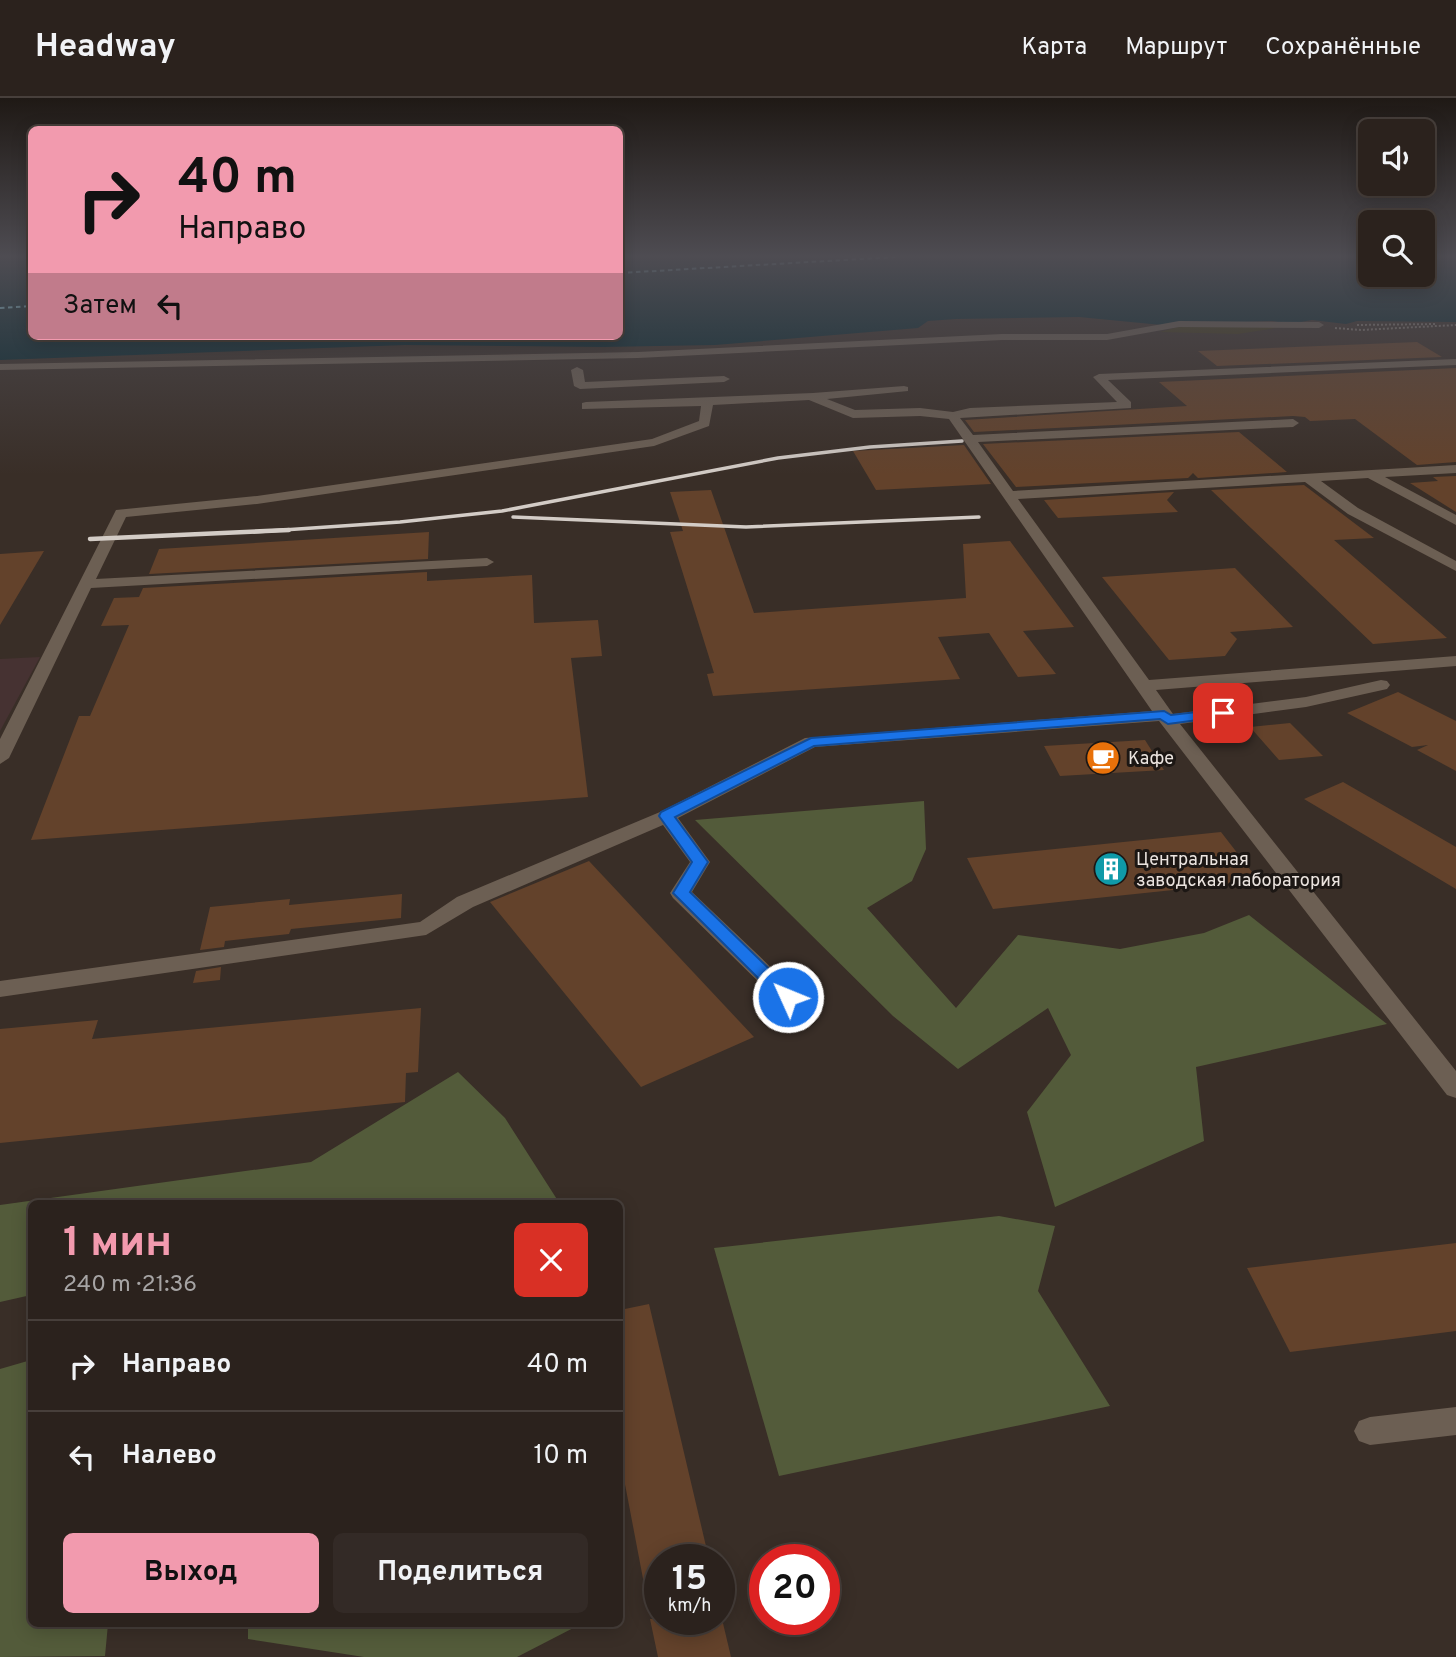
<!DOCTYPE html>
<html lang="ru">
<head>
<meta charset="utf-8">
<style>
	:root { --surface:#2b221d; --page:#332a26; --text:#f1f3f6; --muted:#a6a4a4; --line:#473f3b; --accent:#f29aae }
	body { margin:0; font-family:Overpass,sans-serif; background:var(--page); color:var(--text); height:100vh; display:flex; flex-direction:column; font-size:26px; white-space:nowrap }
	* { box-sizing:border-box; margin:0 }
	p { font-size:23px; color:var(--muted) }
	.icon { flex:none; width:38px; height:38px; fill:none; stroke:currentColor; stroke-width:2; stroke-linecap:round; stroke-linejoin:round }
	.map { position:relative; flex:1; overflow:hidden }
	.drawer { position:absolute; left:28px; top:1102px; width:595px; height:427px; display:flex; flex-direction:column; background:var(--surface); border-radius:10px; box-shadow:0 4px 18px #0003,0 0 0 2px var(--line) }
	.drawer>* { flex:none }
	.guide { position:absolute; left:28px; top:28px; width:595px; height:214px; border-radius:10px; box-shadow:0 4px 18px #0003,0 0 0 2px var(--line); background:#f29aae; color:#111; overflow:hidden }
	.tools { position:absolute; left:1358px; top:21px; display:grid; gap:14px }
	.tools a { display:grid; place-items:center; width:77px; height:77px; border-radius:10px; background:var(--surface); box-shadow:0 4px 18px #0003,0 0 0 2px var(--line); font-size:35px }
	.speed { position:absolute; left:644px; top:1446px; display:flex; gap:14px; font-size:35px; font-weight:700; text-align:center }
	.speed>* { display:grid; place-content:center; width:91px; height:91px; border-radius:50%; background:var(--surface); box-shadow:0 4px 18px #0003,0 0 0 2px var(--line); line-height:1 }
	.speed small { font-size:18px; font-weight:400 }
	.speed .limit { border:10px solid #d22; background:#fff; color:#111 }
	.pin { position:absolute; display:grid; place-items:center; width:60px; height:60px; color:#fff; margin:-30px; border-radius:14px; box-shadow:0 4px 10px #0006 }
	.me { position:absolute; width:77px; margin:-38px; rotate:314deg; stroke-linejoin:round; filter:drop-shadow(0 0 5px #0008) }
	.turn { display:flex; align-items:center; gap:24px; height:147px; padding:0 35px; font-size:32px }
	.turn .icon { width:91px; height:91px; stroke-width:2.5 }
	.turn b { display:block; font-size:49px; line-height:60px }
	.then { display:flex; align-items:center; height:66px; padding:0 35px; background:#0003; gap:14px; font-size:26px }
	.round { display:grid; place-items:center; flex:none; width:74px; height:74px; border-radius:10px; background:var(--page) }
	.head { display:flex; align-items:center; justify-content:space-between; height:119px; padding:0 35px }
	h1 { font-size:42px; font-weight:700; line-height:52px; color:var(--accent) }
	.button { display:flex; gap:14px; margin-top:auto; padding:14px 35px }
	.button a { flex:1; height:80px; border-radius:10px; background:var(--accent); color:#111; font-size:28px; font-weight:700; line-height:80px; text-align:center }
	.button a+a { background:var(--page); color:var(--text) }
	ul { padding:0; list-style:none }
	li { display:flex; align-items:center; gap:21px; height:91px; padding:0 35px; border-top:2px solid var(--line) }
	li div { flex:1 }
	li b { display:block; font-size:26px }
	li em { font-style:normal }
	header { display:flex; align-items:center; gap:42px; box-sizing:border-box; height:98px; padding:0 35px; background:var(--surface); border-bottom:2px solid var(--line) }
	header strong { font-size:33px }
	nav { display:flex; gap:38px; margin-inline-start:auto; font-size:24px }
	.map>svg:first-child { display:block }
	.commercial { fill:#463232 }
	.green { fill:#535b3a }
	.sand { fill:#403818 }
	.water { fill:#00262f }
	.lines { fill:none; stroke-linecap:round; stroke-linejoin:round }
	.ferry { stroke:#94e9ff; stroke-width:2; stroke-dasharray:4.5 3.5; stroke-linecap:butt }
	.building { fill:#63422b }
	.path { stroke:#898079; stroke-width:2; stroke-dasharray:2 2; stroke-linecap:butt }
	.minor { fill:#6c5f53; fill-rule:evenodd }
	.rail-far1 { stroke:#d3ccc6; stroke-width:3.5 }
	.rail { stroke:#d3ccc6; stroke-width:4.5 }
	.route { fill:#1a73e8; stroke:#114b97; stroke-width:2 }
	.labels { text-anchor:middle; stroke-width:6; stroke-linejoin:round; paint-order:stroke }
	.poi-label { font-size:18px; fill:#ebe4df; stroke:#1c1714; text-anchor:start }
</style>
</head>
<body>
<header>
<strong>Headway</strong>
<nav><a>Карта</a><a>Маршрут</a><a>Сохранённые</a></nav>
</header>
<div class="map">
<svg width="1456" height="1559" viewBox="0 0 1456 1559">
	<rect width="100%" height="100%" fill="#392e27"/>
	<path class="commercial" d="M40,559l-40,74v-72z"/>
	<path class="green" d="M924,703l2,48 -14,32 -45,27 89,100 62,-73 102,14 84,-16 45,-18 138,109 -191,43 8,74 -149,66 -28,-95 44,-57 -23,-47 -90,61 -65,-53 -198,-196z
		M458,974l47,46 55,86h-528l-1,91 -31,7v-97l311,-43z
		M999,1118l56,10 -17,65 72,115 -331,70 -65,-228z
		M31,1262l1,264h76l-3,32 -105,1v-288z
		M248,1526h333l-64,33h-153l-116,-18z"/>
	<path class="sand" d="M1273,226l3,4 -38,6 -78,-2 25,-7z"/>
	<path class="water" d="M0,159h31l1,79h588v-79h750v18h53v-18h33v65l-99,-1 -11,3 -34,-4 -22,4 -18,-3 -110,4 -83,-8 -123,2 -28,2 -10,7 -203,17 -113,2 -197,-2 -405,15z"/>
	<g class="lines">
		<path class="ferry" d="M620,175l275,-16
			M0,210l32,-2"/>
	</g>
	<path class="building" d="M1417,244l25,15 -225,9 -19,-15z
		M1456,270v94l-39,3 -62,-46 -45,2 -5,-4 -12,-1 -319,16 -9,-12 222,-14 -28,-24z
		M1239,334l48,40 -89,6 -5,-5 -5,5 -172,9 -33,-43z
		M964,347l27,39 -115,6 -23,-39z
		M1456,378v36l-46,-29 28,-2 -5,-4z
		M1304,387l70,53 -40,2 113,98 -74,6 -162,-154z
		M711,392l43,123 212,-15 -3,-54 47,-3 64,86 -51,4 33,43 -38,3 -29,-44 -51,4 22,42 -247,17 -6,-22 7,-1 -44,-141 13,-1 -13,-39z
		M1174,394l-7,8 11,12 -120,6 -14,-18z
		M429,434l-1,27 -279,15 10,-25z
		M44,453l-44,74v-71z
		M1235,470l58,59 -63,5 7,7 -12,17 -56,4 -67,-83z
		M427,474v9l105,-6 2,48 64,-3 4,36 -31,2 17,139 -557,43 48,-124h11l39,-91 -28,1 13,-28 25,-1 4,-9z
		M1398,594l58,29v50l-39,-21 11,-5 -16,2 -65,-34z
		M1290,625l33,33 -44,4 -29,-33z
		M1145,642l19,30 -104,6 -16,-30z
		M1343,684l113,65v42l-152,-90z
		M1221,734l38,49 -266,28 -26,-51z
		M589,763l165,176 -113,50 -151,-185z
		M402,796l-1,24 -110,11 -2,5 -64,7 -1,6 -24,3 10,-43 80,-8 -1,6z
		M221,869l-1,13 -27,3 3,-12z
		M421,910l-3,64 -12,1 -1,29 -405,41v-114l98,-9 -6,19z
		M1456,1145v88l-166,21 -43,-84z
		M649,1206l60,255h-49v50l-11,1 -29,-152v-148z
		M650,1521h72l9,38h-73z"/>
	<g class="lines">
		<path class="path" d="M1357,227l80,-1
			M1335,230l26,2 95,-5"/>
		<path class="minor" d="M1179,223l140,1 5,3 -5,3 -140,-1 -72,13h-105l-364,18 -638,12v-6l638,-12 364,-18h105z
			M1456,261v6l-348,15 23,22v6l-171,10 13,17 320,-16 6,4 -6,4 -315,15 35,49 443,-26v8l-71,4 71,38v10l-88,-47 -47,3 37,27 98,53v10l-108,-57 -43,-32 -287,17 131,181 307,-24v10l-300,24 17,24 133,-17 75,-17 6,1 3,4 -3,4 -81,18 -126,17 276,347v27l-9,-3 -288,-374 -344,26 -137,71 32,44 -18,30 104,99 4,6 -4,6h-16l-107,-105 -3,-5 20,-31 -27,-37 -190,82 -47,28 -426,62v-16l420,-59 37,-25 203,-85 145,-74 347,-27 -203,-292 -29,-3 -67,2 -44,-18 -96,5 -4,21 -55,20 -397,58 -131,13 -30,62 391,-21 7,4 -7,4 -396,22 -82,170 -9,6v-25l116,-229 141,-14 395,-57 47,-18 2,-15 -119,3v-6l4,-1 227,-9 91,-7 4,1v4l-81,8 28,11 65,-2 33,4 17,-4 147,-6 -24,-25 6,-3z
			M577,269l6,3 2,12 139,-6 6,3 -6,3 -144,7 -6,-3 -3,-16z
			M1456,1309v28l-86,10 -11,-4 -5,-10 5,-10 11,-4z"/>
		<path class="rail-far1" d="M513,419l233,10 233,-10
			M254,434l146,-10 102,-11 276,-53 92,-11 92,-6"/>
		<path class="rail" d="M90,441l199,-9"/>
	</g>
	<linearGradient id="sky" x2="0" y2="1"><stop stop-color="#1f1915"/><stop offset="0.42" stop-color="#4e4c52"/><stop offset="1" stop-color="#4e4c52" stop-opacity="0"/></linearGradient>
	<rect width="1456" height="377" fill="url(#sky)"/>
	<path class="route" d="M1223,611l5,1v6l-60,8 -8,-5 -346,27 -139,71 33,45 -18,30 104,101 2,4 -2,4h-13l-108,-108 19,-31 -33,-46 2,-4 150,-74 353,-27 7,4z"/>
	<defs>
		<g id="cafe-disc" transform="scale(1.75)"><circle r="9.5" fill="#e8710a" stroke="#1c1714"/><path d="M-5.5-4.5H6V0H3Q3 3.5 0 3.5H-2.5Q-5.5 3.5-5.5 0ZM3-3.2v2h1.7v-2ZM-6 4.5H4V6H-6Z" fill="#fff"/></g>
		<g id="building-disc" transform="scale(1.75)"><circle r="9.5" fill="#0f9aa8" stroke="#1c1714"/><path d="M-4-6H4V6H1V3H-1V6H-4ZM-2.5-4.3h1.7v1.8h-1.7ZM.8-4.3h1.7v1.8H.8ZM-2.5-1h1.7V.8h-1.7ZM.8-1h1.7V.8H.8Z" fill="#fff"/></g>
	</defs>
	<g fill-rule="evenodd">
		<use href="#cafe-disc" x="1103" y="660"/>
		<use href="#building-disc" x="1111" y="771"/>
	</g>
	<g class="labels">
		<g class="poi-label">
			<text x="1128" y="666">Кафе</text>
			<text x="1136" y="767">Центральная<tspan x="1136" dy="21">заводская лаборатория</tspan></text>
		</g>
	</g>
</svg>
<div class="tools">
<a><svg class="icon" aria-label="sound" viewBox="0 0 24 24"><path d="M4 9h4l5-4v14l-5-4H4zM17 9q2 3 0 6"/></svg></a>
<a><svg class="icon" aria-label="search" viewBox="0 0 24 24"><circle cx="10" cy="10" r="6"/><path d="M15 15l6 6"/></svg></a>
</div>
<div class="speed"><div>15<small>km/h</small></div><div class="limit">20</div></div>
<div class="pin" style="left:1223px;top:615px;background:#d93025"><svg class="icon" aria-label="arrive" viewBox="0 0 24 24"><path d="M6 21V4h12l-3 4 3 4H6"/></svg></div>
<svg class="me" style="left:788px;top:899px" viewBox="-20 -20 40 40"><circle r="17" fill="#1a73e8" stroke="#fff" stroke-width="3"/><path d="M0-11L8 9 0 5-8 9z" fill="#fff"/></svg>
<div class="guide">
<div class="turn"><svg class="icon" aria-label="right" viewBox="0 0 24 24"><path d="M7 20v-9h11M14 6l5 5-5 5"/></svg><div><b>40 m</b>Направо</div></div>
<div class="then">Затем<svg class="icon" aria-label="left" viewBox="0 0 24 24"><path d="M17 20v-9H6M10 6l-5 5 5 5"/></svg></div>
</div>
<section class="drawer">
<div class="head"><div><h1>1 мин</h1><p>240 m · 21:36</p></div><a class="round" style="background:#d93025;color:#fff"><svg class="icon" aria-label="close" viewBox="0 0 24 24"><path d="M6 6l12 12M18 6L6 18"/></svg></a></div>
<ul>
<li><svg class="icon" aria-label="right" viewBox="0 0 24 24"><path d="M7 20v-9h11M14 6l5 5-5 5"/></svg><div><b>Направо</b></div><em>40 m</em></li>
<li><svg class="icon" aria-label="left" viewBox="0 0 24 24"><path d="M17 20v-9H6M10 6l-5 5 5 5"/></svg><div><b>Налево</b></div><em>10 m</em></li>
</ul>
<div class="button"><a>Выход</a><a>Поделиться</a></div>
</section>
</div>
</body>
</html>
